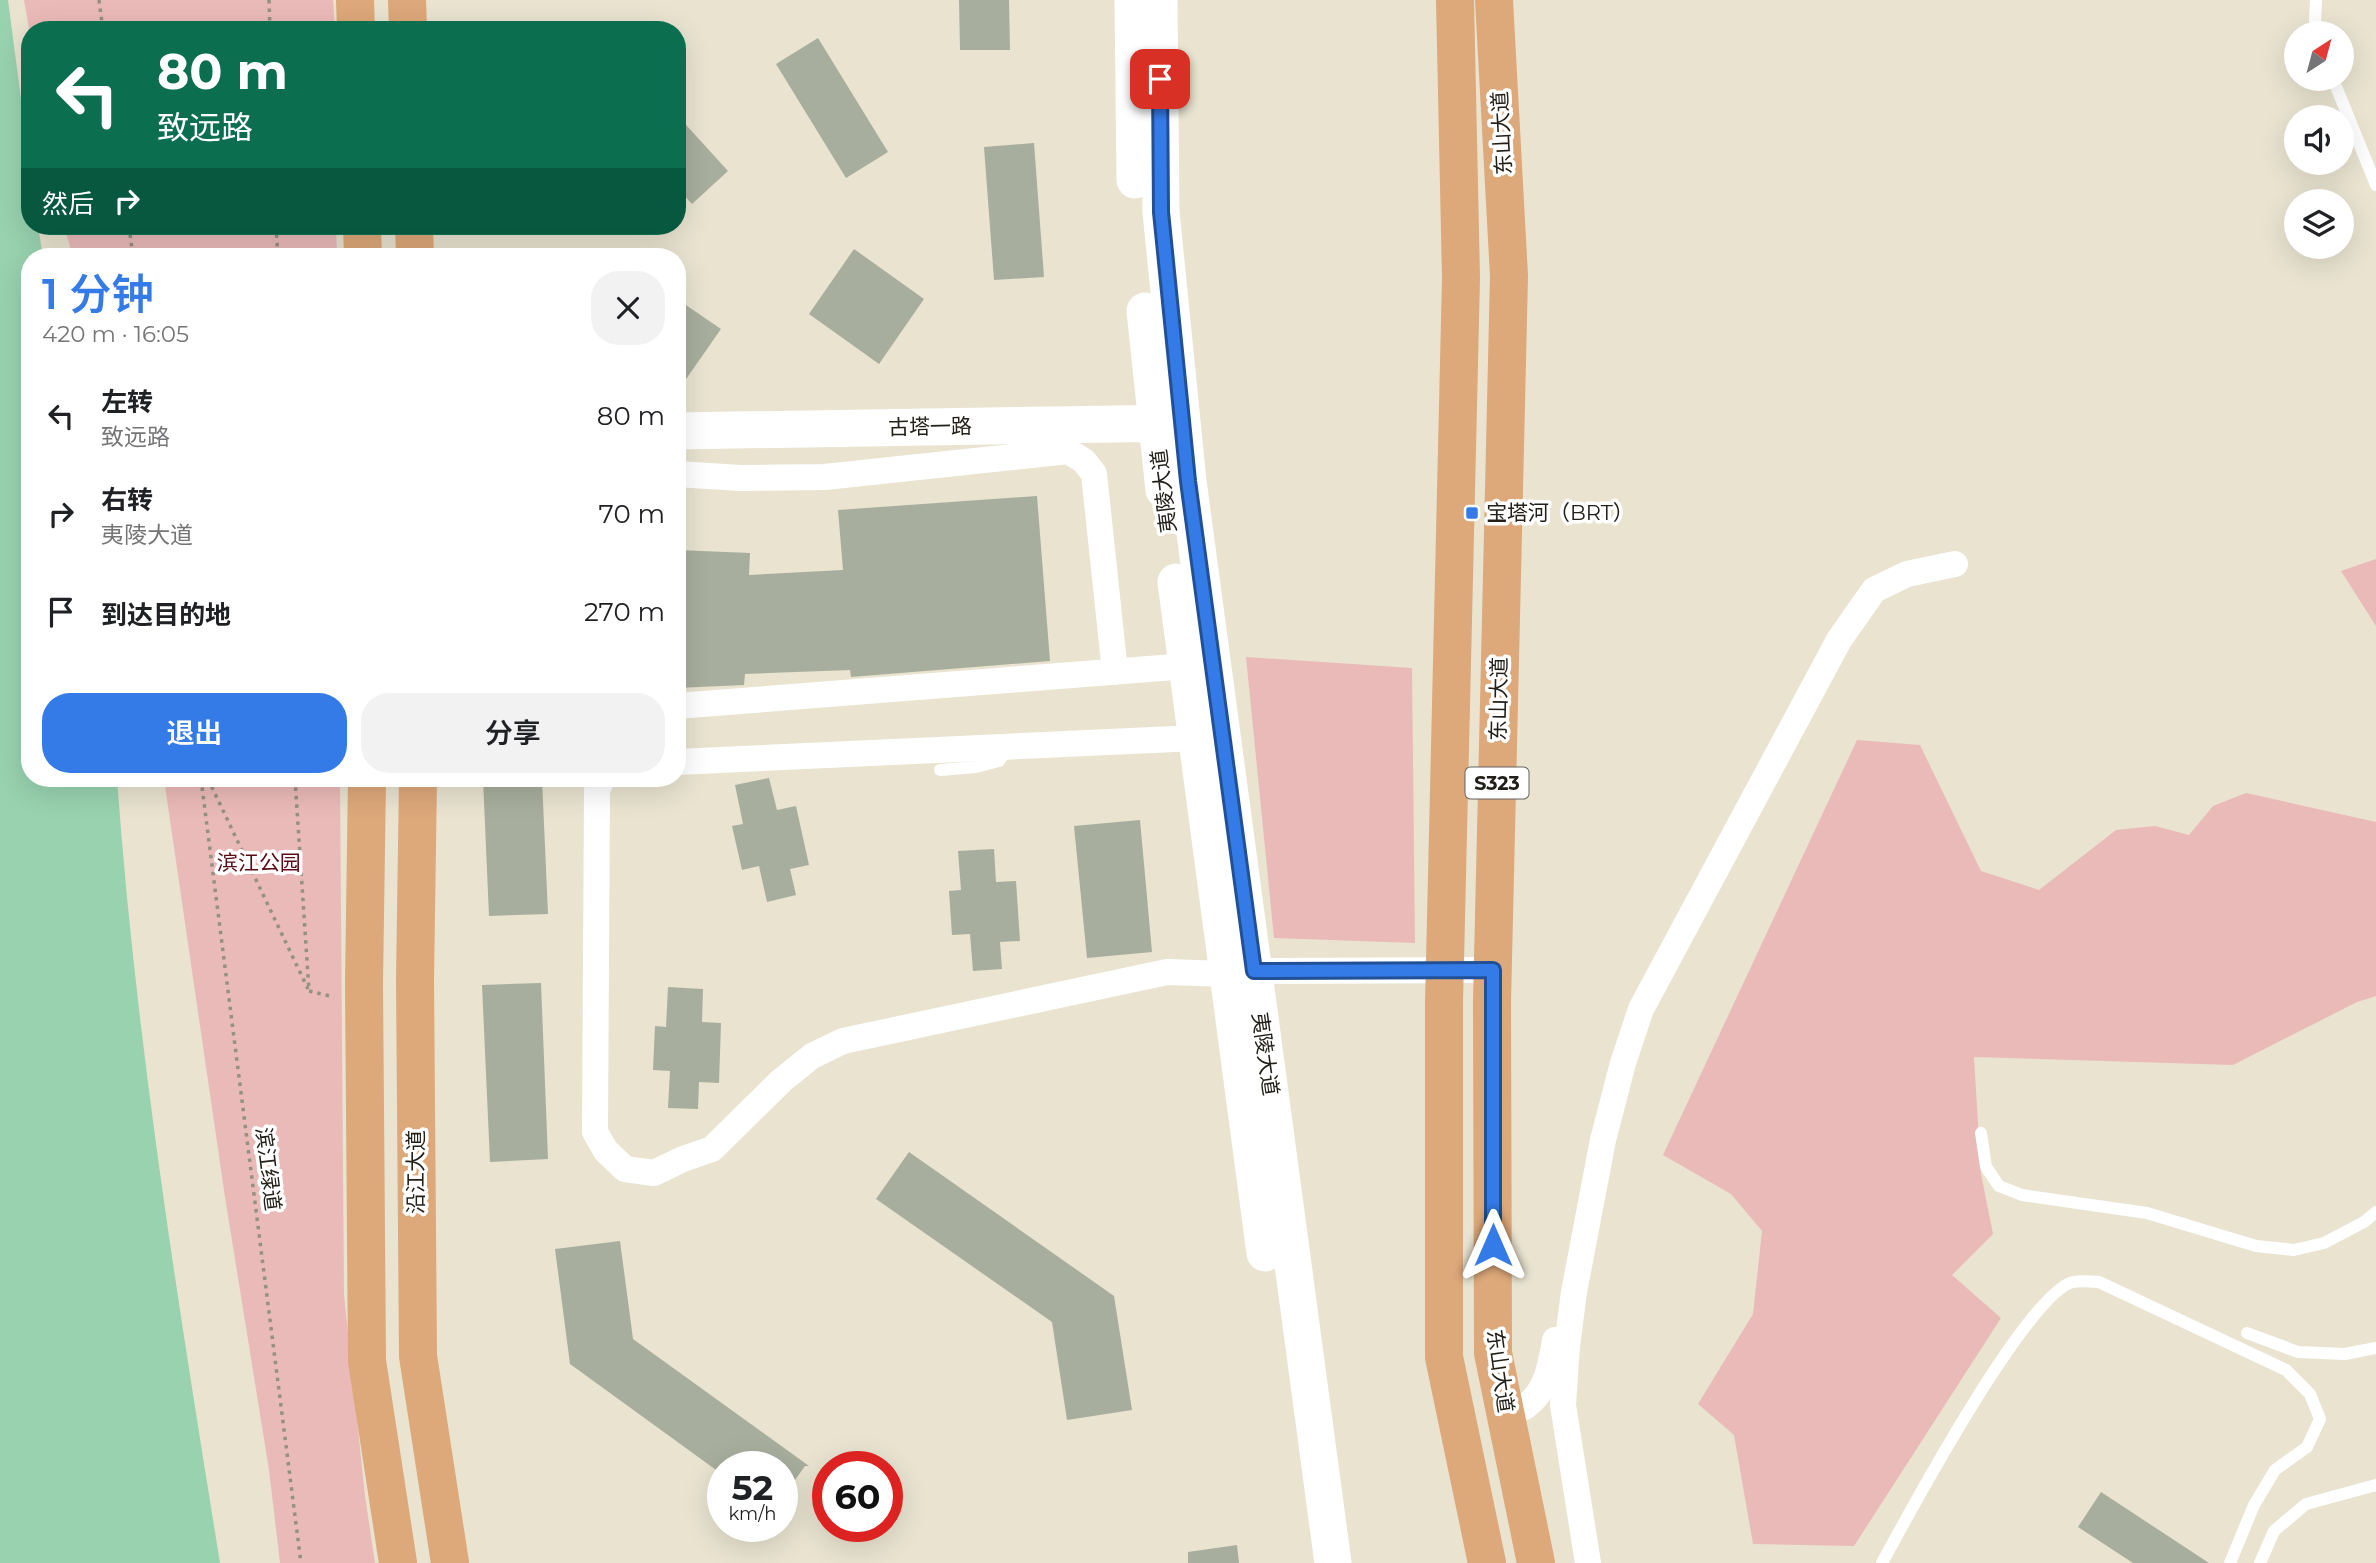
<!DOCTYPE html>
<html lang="zh">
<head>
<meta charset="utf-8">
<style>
	:root { --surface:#fff; --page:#f2f2f2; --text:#202124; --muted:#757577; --accent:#357be8 }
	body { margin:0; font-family:Montserrat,"Noto Sans SC",sans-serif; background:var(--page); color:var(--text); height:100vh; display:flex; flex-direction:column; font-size:26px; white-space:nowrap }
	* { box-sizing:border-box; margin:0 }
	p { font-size:23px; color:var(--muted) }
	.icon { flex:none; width:38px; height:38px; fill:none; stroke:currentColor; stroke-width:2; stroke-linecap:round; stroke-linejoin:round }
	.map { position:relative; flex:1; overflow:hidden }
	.panel { position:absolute; left:21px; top:248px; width:665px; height:539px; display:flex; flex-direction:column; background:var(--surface); border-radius:28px; box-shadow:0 7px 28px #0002 }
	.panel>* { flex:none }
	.banner { position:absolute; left:21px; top:21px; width:665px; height:214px; border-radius:28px; box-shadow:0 7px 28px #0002; background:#0b6e4f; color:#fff; overflow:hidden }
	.needle { width:46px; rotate:36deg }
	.fabs { position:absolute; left:2284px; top:21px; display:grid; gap:14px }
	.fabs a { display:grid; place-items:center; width:70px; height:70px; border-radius:50%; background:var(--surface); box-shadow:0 7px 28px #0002; font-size:35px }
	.speed { position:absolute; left:707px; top:1451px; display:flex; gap:14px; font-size:35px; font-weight:700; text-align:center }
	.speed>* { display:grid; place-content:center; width:91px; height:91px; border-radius:50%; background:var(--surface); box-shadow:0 7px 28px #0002; line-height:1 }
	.speed small { font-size:18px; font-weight:400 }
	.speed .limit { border:10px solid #d22; background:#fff; color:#111 }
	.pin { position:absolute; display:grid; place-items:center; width:60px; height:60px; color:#fff; margin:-30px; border-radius:14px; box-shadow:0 4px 10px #0006 }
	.me { position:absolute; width:77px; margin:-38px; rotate:0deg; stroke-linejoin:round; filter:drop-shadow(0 0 5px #0008) }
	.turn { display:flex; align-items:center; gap:24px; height:147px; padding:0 21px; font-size:32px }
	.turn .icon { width:91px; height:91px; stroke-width:2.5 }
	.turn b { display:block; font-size:49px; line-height:60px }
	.then { display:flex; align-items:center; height:66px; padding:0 21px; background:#0003; gap:14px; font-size:26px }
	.round { display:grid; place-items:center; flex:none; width:74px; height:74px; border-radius:28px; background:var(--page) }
	.overview { display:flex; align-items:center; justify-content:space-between; height:119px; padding:0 21px }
	h1 { font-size:42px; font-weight:600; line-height:52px; color:var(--accent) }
	.cta { display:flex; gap:14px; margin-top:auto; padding:14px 21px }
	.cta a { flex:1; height:80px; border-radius:28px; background:var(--accent); color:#fff; font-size:28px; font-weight:600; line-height:80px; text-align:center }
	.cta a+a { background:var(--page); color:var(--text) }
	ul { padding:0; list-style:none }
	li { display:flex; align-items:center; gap:21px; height:98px; padding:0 21px }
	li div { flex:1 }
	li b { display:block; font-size:26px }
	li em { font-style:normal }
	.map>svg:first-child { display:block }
	.green { fill:#eabab8 }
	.water { fill:#98d2af }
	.building { fill:#a8ae9d }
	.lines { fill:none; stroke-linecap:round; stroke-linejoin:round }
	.path { stroke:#949082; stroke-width:3.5; stroke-dasharray:3.5 5; stroke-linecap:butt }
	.lane { stroke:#fff; stroke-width:12 }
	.street { stroke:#fff; stroke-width:26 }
	.secondary { stroke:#fff; stroke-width:37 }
	.primary { stroke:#dda87a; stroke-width:38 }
	.route-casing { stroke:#225097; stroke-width:18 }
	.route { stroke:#357be8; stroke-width:12 }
	.poi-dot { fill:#357be8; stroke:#fff; stroke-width:2.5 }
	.labels { text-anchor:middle; stroke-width:7; stroke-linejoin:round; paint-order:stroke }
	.shield { fill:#fff; stroke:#64635e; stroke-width:2 }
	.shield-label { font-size:19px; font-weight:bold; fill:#222019 }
	.street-label { font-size:21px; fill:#222019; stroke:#fff }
	.poi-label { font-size:21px; fill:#222019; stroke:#fff; text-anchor:start }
	.park-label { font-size:21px; fill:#580b14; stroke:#fff }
</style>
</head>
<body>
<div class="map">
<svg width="2376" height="1563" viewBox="0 0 2376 1563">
	<rect width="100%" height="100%" fill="#e9e3d0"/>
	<path class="green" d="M24,0h309l2,30h-305v4z
		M64,226h272l1,31h-264z
		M2376,559v67l-35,-55z
		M1246,657l166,11 3,275 -141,-5z
		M1857,740l63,5 61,126 58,19 77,-60 39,-4 34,9 24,-29 33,-13 130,29v174l-19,6 -124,63 -259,-8 7,117 12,60 -41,41 49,43 -147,228 -101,-2 -19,-109 -36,-31 55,-90 9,-83 -31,-37 -68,-39z
		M164,779h176l4,516 21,201 10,67h-95l-11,-93 -44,-273z"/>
	<path class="water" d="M0,0h8l22,167v59h8l5,31h-13v522h87c19,263 61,524 103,784h-220z"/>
	<path class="building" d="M959,0h50l1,50h-50z
		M818,38l70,114 -42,26 -70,-114z
		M677,115l51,56 -36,33 -15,-16z
		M1034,143l10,134 -50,3 -10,-133z
		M854,249l70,50 -45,65 -70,-50z
		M677,299l44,30 -44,63z
		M1037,496l13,165 -199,16 -1,-7 -105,4 -1,11 -67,3v-138l73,3 -1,22 94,-5 -5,-60z
		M769,778l8,32 19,-4 13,59 -19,4 6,26 -29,7 -8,-36 -17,4 -10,-44 11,-2 -8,-39z
		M483,779h59l6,135 -59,2z
		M1140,820l12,132 -65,6 -13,-132z
		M994,849l2,33 20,-1 4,60 -20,1 2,27 -29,2 -3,-37 -18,1 -3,-44 12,-1 -3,-39z
		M541,983l7,176 -58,3 -8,-177z
		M668,987l35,2 -1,33 19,1 -2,60 -20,-1 -1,27 -30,-1 2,-37 -17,-1 2,-44 11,1z
		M909,1152l205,144 18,114 -65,10 -15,-98 -176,-123z
		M620,1241l13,98 176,127h-4l-23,32v-32h-59v9l-153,-111 -15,-115z
		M2101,1492l108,71h-76l-55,-36z
		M1237,1545l2,18h-51v-11z"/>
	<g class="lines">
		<path class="path" d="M99,0l4,30
			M269,0l1,30
			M129,226l4,31
			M276,226l2,31
			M201,779l100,784
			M208,779l100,210
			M295,779l14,212 25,6"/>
		<path class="lane" d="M2316,0l-1,21 3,12
			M2333,79l43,106
			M940,770l36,-3 23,-6 10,-14
			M1981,1133l5,34 13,19 23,9 125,18 109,33 38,4 30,-7 40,-21 12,-10
			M2247,1333l51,19 47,2 31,-6
			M1882,1563c26,-48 146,-271 191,-281 7,-2 18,0 26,0l187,88 24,24 10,25 -13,28 -32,23 -21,35 -24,58
			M2260,1563l14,-32 32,-27 70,-19"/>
		<path class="street" d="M677,474l63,4 85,-1 243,-26 16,10 10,13 21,198
			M677,706l510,-40
			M677,762l519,-24
			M602,779l-5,11 -2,342 11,19 19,18 29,4 29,-14 29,-10 69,-68 31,-25 31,-15 324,-69 61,2 26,-3 239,-1
			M1505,1413c7,-2 16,-3 21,-7 21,-15 25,-42 29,-66
			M1588,1563l-25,-158 4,-59 7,-54 29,-152 20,-77 18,-54 198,-369 35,-50 33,-16 48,-10"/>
		<path class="secondary" d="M1133,0l2,180
			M1159,0l2,212 27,269 145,1082
			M1145,311l19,179
			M677,431l503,-8
			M1176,582l89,671"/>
		<path class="primary" d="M355,0l1,30
			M407,0l1,30
			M1455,0l6,278 -17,726v353l43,206
			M1494,0l15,276 -17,726 1,351 43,210
			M362,226l1,31
			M414,226l1,31
			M367,779l-3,205 3,377 31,202
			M418,779l-3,201 3,376 32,207"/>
	</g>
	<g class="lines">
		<g class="route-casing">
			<path id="route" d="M1160,79l1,133 27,269 66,490 239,-1v275"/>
		</g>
		<use href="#route" class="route"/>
	</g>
	<rect class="poi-dot" x="1465" y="506" width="14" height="14" rx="3.5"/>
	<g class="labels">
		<rect class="shield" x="1465.5" y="767.5" width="63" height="31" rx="5"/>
		<g class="shield-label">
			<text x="1497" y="790">S323</text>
		</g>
		<g class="street-label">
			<text transform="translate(1502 133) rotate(-93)" y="7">东山大道</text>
			<text transform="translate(930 427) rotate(-1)" y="7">古塔一路</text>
			<text transform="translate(1164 491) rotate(-97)" y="7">夷陵大道</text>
			<text transform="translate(1499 699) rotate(-89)" y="7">东山大道</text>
			<text transform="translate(1265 1054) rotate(82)" y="7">夷陵大道</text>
			<text transform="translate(268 1169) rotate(83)" y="7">滨江绿道</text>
			<text transform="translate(416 1172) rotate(-90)" y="7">沿江大道</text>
			<text transform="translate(1500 1371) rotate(82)" y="7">东山大道</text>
		</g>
		<g class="poi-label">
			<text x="1486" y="520">宝塔河（BRT）</text>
		</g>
		<g class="park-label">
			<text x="259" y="870">滨江公园</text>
		</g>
	</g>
</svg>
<div class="fabs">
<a><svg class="needle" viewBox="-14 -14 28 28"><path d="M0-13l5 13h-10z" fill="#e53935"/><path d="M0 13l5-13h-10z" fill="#757577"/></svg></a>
<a><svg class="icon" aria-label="sound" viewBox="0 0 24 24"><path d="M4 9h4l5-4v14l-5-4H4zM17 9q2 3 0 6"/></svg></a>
<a><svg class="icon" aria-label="layers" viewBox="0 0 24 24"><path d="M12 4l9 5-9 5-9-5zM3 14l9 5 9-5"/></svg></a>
</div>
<div class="speed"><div>52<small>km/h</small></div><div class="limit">60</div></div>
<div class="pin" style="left:1160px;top:79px;background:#d93025"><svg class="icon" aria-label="arrive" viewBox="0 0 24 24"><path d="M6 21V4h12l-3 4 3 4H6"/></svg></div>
<svg class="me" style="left:1493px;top:1245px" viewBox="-20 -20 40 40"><path d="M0-17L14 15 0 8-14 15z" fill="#357be8" stroke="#fff" stroke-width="4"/></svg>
<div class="banner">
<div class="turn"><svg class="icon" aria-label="left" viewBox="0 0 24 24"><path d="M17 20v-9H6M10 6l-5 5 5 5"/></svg><div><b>80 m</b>致远路</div></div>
<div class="then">然后<svg class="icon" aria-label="right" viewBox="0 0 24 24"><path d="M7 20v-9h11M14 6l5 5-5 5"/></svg></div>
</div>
<section class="panel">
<div class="overview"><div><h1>1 分钟</h1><p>420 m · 16:05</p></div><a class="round"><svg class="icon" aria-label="close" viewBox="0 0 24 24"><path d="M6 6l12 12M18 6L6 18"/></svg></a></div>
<ul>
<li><svg class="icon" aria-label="left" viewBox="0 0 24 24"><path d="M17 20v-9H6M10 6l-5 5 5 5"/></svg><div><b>左转</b><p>致远路</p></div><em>80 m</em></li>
<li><svg class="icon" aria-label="right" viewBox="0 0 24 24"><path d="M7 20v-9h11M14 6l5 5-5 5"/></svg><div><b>右转</b><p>夷陵大道</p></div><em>70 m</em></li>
<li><svg class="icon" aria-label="arrive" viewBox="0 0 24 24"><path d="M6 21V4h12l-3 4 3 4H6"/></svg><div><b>到达目的地</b></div><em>270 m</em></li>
</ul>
<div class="cta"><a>退出</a><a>分享</a></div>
</section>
</div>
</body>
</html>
